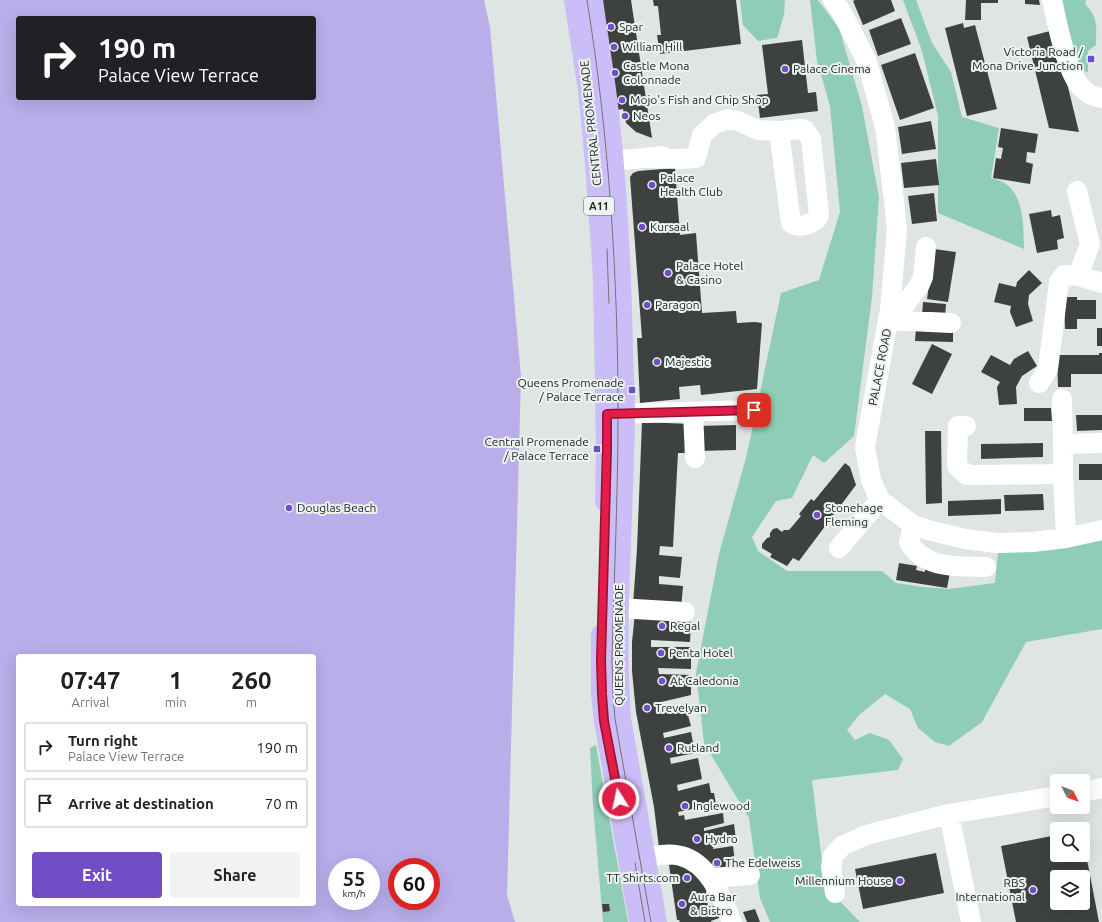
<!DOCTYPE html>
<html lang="en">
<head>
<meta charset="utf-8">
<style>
	:root { --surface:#fff; --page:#f2f2f2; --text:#202124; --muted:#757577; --line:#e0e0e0; --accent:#724dc6 }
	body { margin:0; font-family:Ubuntu,sans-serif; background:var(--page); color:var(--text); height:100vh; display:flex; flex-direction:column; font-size:15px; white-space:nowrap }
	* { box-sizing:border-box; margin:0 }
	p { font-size:13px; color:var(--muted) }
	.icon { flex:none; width:22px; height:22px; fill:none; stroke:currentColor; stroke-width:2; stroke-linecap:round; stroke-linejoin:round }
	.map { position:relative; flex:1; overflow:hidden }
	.panel { position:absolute; left:16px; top:654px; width:300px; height:252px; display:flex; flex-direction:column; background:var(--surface); border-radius:4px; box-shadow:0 4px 16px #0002 }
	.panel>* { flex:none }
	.banner { position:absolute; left:16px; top:16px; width:300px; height:84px; border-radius:4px; box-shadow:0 4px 16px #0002; background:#202124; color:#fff; overflow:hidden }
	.needle { width:26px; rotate:132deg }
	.buttons { position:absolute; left:1050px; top:774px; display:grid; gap:8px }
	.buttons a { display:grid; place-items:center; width:40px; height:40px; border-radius:4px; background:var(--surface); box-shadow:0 4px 16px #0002; font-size:20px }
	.speed { position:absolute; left:328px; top:858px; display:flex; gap:8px; font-size:20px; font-weight:700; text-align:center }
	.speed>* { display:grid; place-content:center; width:52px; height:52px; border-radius:50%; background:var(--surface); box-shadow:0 4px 16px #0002; line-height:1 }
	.speed small { font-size:10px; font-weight:400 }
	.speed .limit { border:6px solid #d22; background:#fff; color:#111 }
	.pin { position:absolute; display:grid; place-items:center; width:34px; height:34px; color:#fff; margin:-17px; border-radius:8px; box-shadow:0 2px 6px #0006 }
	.me { position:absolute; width:44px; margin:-22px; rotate:350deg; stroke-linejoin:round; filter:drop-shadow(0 0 3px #0008) }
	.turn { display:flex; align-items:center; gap:14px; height:84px; padding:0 16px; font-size:18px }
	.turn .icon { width:52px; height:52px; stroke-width:2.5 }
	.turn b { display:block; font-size:28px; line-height:34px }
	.eta { display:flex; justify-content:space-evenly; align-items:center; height:68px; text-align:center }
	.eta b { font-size:24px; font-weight:700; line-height:28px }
	.button { display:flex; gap:8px; margin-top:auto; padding:8px 16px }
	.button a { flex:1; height:46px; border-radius:4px; background:var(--accent); color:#fff; font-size:16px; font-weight:700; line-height:46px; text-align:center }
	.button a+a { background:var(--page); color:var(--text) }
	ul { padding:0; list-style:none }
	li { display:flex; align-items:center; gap:12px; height:50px; margin:0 8px 6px; padding:0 8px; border:2px solid var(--line); border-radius:4px }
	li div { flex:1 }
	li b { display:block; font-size:15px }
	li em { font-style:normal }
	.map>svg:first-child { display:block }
	.green { fill:#8fcdb6 }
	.water { fill:#b9adea; fill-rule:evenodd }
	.building { fill:#3d4240; fill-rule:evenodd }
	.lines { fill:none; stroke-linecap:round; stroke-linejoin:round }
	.minor { stroke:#fff; stroke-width:20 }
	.major { stroke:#cbbdf8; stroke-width:22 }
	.tram { stroke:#707573; stroke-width:1 }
	.route-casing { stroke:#92132f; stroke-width:10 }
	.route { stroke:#e11d48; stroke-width:7 }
	.poi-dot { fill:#724dc6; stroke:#ecf3f0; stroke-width:1.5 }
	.labels { text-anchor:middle; stroke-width:4; stroke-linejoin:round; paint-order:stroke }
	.shield { fill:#ecf3f0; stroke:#5f6462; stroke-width:1 }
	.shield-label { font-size:11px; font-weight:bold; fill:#232625 }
	.poi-label { font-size:12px; fill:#232625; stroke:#ecf3f0; text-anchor:start }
	.street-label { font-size:12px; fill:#232625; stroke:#ecf3f0 }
</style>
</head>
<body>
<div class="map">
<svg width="1102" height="922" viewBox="0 0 1102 922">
	<rect width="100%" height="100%" fill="#dee5e2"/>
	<path class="green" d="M740,0h45l-1,15 -7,23 -19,3 -15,-16z
		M810,0h8l21,28 23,78 17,91 -7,100 -18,139 -30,27 -11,-8 -21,43 -16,3 -24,36 6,14 29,20h95l14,12 27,4 26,2 46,-6 3,-30 104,-14v90l-76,13 -44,80 -33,24 -14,-4 -17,-14 -8,-19 -25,-15 -26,21 -12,15 8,10 15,-7 19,7 14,19 -5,11 -86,10 13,106 35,36h-90l-10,-24 -11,-80 -45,-75 -8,-70 23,-119 28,-100 34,-161 38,-13 21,-68 -10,-106 -13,-45z
		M903,0h13l16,43 19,29 11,45 37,11 -8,50c5,1 11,3 15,6 19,14 17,43 18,65l-86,-36v-97l-16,-65z
		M1058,0h28l-1,4c14,15 11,22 11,41l-8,6v21l-9,-2z
		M596,745l32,177h-25l-10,-117 -3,-57z"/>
	<path class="water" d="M0,0h484l6,27 31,350 -14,518 8,27h-515zM18,18h296v80h-296zM18,656h296v248h-296zM337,867h34v34h-34zM397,867h34v34h-34z"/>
	<path class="building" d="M601,0h30l21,138 -16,-6 -10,-9 -3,-14 -6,1z
		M653,0h83l5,44 -81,10 -3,-19h4l-3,-29h-4z
		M855,0h36l4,11 -32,14 -10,-24z
		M966,0h32v3h-17v17h-16z
		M1025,0h14l1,5 -15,-1z
		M901,18l10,26 -33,12 -9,-26z
		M963,23l1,5 11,-3 22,84 -30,7 -22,-88z
		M1054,30l25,102 -30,-4 -22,-91z
		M802,40l6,53 8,-1 2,19 -58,7 -3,-23 11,-1 -6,-49z
		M915,53l19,55 -34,12 -19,-55z
		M931,121l5,28 -34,5 -4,-27z
		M1001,128l37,6 -3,19 -8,-1 -1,10 7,2 -3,20 -37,-6 3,-20 5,1 2,-11 -5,-1z
		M936,159l3,26 -35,3 -3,-25z
		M675,168l5,67 16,-2 6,80 34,-2 1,12 18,-1 7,1 -5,66 -56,6 -1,-10 -21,2 1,12 -40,4 -3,-65h5l-12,-161 3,-4 5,-2z
		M934,193l3,28 -25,3 -4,-28z
		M1051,210l1,7 8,-2 4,23 -7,2 1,9 -21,4 -8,-39z
		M934,249l22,3 -8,50 -21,-3z
		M1029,270l13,13 -13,12 -1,9 5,17 -17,6 -6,-15 1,-6 -17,-4 5,-19 17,4 1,-5z
		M1064,297h13v3h19v19h-19v10h-12z
		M923,302l23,2 -1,14 -23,-2z
		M916,328l37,2v12l-38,-1z
		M1097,328h5v18h-5z
		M932,344l20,10 -20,40 -20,-10z
		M1028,351l9,15 -15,10 -6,11 1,17 -18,1 -2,-18 3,-5 -19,-10 10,-17 19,10 4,-6z
		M1099,353h3v21h-31v13h-13l-1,-32h42z
		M1024,408h27l1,13h-28z
		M1076,415h26v15l-25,1z
		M642,422l49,2 -1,29h-12l-5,94 -13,-1 -1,9 23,2 -2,21 -21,-2v8l24,2 -2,23 -48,-4 4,-56z
		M736,425v25l-38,1v-25z
		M925,431h16l1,72 -16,1z
		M1043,443v14l-62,2v-15z
		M845,463l5,4 6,18 -57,76 -6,-3 -6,8 -17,-9 2,-3 -10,-6v-4l5,-6 3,-1v-4l3,-4 4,-1 5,4 2,-2h5l12,-14 -2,-2 12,-15 3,2z
		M1079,464h23v16h-23z
		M1043,494l1,16 -39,1 -1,-16z
		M1001,499v15l-53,2v-15z
		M899,563l18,3 -1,4 9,2v-4l25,4 -3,16 -51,-8z
		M635,613l56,9 -1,20 -39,-2v7h40v22l-33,-1 1,6 32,1v20l-34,8v4l1,3 28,-6 2,11 3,11 -28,7 1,5 27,-6 4,21 -25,5 1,6 27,-6 4,21 -25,6 1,6 31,-8 2,10h3l2,11 -38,8 1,4 5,-1 1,5 38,-7 1,10 -20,5v3l30,-7 2,16 -22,5 -1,4 20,-3 3,24 -21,5 -56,-27 -5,-41 -18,-95 -4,-41v-29z
		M1057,835v20h26l1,-11 15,78h-83l-15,-76zM1057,877h26v26h-26z
		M936,853l8,40 -81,16 -8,-40z
		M676,863h7l29,26 -6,2 2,16 14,-2 5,10 -16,6v1h-31l-1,-2h-2l-8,-55z
		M602,904h7l1,7 -7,1z
		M755,909l5,13h-13l-4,-10z"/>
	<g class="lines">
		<path class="minor" d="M833,0l6,8 12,22 16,32 18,65 9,74 3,29 -7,79 -25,138 6,33 9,20 33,25 15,5 37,9 32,4 36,-1 33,-4 36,-8
			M1052,0c5,22 14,71 29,87 6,7 12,10 21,11
			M650,158l29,1 17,-1 6,-23 12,-11 14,-5 10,2 20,9 21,1 22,-2 4,1 6,9 8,76c-3,9 -21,14 -28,8l-12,-92
			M596,163l66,-7
			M1077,191l13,53 -12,32
			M890,309l14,-3 16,-22 3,-7 3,-30
			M889,320l62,3
			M1039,383l9,-14 11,-87 5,-7 14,1 24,7
			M1062,399l1,45
			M693,412l2,46
			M608,414l146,-4
			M966,426h-8l-1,40 10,9 96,-1 3,64
			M1063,474v-30l39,-1
			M913,525l-4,17c16,28 49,24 77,25
			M839,548l41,-48
			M618,608l67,4
			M1083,792l19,-4
			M949,814l22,108
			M630,862c16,-3 35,-11 51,-6 28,7 41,42 51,66
			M711,878l39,-3
			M835,893l-4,-26 2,-11 9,-10 24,-11 83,-21 108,-18"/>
		<path class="major" d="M575,0l14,90 7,73 8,115 3,170 -1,53
			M592,0c4,30 9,60 13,90 11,84 15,170 17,256 0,23 2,46 2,69 -1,101 -11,202 -4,304l36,203
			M602,635v59l3,27 35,201"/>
		<path class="tram" d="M587,0c22,136 31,276 31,414 0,82 -4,164 -6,246l1,33 2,26 36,203
			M607,249l2,54
			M635,863l10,59"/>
	</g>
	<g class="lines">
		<g class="route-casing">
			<path id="route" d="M619,799l-15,-78 -2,-27 -1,-34 6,-212v-34l147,-4"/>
		</g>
		<use href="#route" class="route"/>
	</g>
	<g class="poi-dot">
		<circle cx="611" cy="27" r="4"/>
		<circle cx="614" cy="47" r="4"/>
		<rect x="1087" y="55" width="8" height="8" rx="2"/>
		<circle cx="785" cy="69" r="4"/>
		<circle cx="615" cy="73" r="4"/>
		<circle cx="622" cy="100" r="4"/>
		<circle cx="625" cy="116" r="4"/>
		<circle cx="652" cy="185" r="4"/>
		<circle cx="642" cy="227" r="4"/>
		<circle cx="668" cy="273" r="4"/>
		<circle cx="647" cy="305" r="4"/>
		<circle cx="657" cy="362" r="4"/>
		<rect x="628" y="386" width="8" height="8" rx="2"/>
		<rect x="593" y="445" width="8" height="8" rx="2"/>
		<circle cx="289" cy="508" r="4"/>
		<circle cx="817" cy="515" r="4"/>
		<circle cx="662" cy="626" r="4"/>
		<circle cx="661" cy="653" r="4"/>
		<circle cx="662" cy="681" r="4"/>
		<circle cx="647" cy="708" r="4"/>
		<circle cx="669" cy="748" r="4"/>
		<circle cx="685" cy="806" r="4"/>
		<circle cx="697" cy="839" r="4"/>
		<circle cx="717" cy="863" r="4"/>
		<circle cx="687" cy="878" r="4"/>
		<circle cx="900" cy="881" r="4"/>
		<circle cx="1033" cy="890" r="4"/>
		<circle cx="682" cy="904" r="4"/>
	</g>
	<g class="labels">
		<rect class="shield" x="584" y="197" width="30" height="18" rx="3"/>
		<g class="shield-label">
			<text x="599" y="210">A11</text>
		</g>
		<g class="poi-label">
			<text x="619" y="31">Spar</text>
			<text x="622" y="51">William Hill</text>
			<text x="1083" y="56" text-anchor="end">Victoria Road /<tspan x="1083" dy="14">Mona Drive Junction</tspan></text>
			<text x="623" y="70">Castle Mona<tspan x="623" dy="14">Colonnade</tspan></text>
			<text x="793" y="73">Palace Cinema</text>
			<text x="630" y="104">Mojo's Fish and Chip Shop</text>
			<text x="633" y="120">Neos</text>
			<text x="660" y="182">Palace<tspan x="660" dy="14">Health Club</tspan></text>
			<text x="650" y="231">Kursaal</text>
			<text x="676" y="270">Palace Hotel<tspan x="676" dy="14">&amp; Casino</tspan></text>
			<text x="655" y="309">Paragon</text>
			<text x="665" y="366">Majestic</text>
			<text x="624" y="387" text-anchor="end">Queens Promenade<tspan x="624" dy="14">/ Palace Terrace</tspan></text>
			<text x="589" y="446" text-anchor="end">Central Promenade<tspan x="589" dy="14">/ Palace Terrace</tspan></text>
			<text x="297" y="512">Douglas Beach</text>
			<text x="825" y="512">Stonehage<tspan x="825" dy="14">Fleming</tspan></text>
			<text x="670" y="630">Regal</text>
			<text x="669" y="657">Penta Hotel</text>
			<text x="670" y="685">At Caledonia</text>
			<text x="655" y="712">Trevelyan</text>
			<text x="677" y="752">Rutland</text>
			<text x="693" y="810">Inglewood</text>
			<text x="705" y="843">Hydro</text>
			<text x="725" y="867">The Edelweiss</text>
			<text x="679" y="882" text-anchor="end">TT Shirts.com</text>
			<text x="892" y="885" text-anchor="end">Millennium House</text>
			<text x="1025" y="887" text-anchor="end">RBS<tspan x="1025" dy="14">International</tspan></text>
			<text x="690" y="901">Aura Bar<tspan x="690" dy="14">&amp; Bistro</tspan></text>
		</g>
		<g class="street-label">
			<text transform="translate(591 123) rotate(-96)" y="4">CENTRAL PROMENADE</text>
			<text transform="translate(880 367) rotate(-79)" y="4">PALACE ROAD</text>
			<text transform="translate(619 645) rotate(-90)" y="4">QUEENS PROMENADE</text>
		</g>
	</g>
</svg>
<div class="buttons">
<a><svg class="needle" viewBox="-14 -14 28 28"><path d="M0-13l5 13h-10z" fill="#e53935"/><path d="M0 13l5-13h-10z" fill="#757577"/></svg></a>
<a><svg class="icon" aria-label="search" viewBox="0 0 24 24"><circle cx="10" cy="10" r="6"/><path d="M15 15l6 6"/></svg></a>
<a><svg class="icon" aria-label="layers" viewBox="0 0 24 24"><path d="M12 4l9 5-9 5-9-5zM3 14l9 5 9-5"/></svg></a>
</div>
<div class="speed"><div>55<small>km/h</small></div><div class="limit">60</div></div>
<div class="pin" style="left:754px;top:410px;background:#d93025"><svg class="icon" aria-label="arrive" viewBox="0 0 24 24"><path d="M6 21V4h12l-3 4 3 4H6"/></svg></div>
<svg class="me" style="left:619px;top:799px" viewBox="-20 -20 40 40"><circle r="17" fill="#e11d48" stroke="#fff" stroke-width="3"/><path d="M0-11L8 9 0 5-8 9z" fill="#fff"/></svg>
<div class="banner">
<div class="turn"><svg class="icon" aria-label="right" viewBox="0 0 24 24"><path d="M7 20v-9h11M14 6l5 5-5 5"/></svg><div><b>190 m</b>Palace View Terrace</div></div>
</div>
<section class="panel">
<div class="eta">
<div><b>07:47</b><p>Arrival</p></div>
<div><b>1</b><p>min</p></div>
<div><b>260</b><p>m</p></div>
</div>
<ul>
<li><svg class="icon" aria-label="right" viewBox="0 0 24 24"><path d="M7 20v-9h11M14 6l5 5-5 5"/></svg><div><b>Turn right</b><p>Palace View Terrace</p></div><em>190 m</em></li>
<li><svg class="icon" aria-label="arrive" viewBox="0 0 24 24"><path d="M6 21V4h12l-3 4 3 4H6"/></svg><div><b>Arrive at destination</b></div><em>70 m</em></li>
</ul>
<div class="button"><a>Exit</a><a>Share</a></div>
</section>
</div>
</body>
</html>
